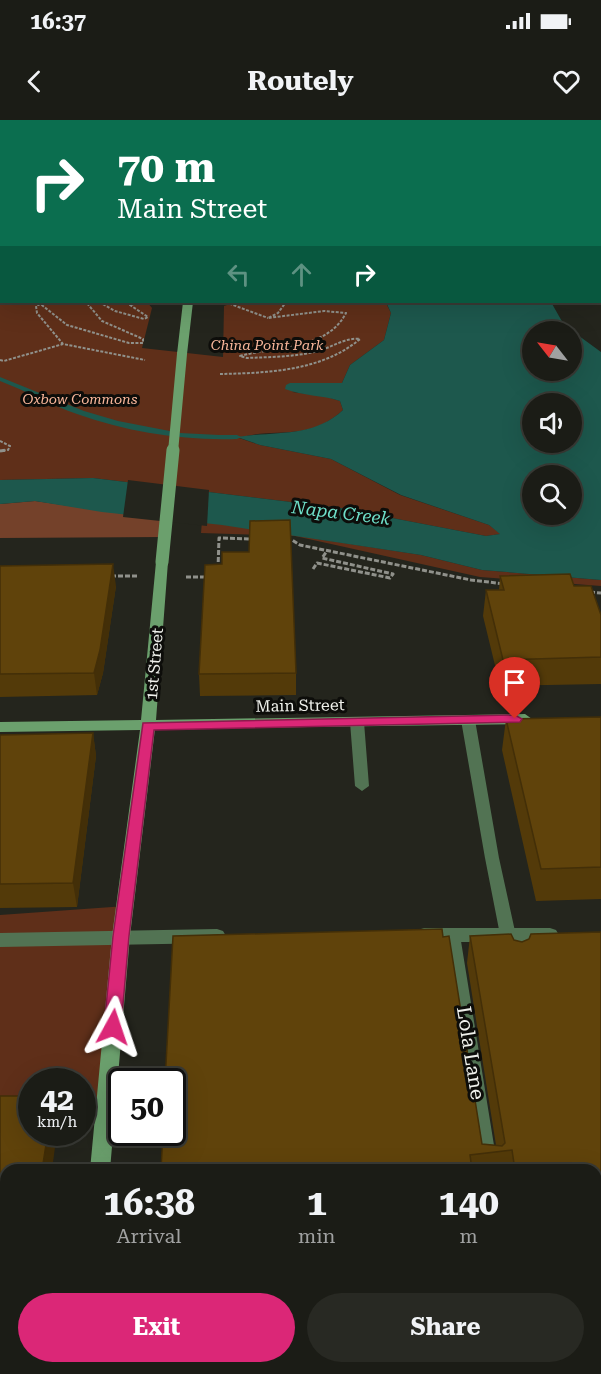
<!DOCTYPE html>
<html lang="en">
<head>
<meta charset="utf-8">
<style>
	:root { --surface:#1b1c16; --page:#282923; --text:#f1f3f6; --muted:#a0a1a1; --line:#393a35; --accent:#db2777 }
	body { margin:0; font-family:"Roboto Serif",serif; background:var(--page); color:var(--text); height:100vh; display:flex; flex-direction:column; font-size:22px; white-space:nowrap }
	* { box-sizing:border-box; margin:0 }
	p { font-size:20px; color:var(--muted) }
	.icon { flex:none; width:33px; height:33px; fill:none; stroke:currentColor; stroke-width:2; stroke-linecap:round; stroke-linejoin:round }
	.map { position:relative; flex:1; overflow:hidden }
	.panel { position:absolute; left:0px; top:1044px; width:602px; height:210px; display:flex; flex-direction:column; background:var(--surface); border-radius:18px 18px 0 0; box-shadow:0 6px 24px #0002,0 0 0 2px var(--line) }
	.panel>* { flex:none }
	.banner { position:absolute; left:0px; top:0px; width:602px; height:183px; box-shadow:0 6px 24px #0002,0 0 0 2px var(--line); background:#0b6e4f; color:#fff; overflow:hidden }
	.needle { width:39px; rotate:301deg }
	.fabs { position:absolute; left:522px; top:201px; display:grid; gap:12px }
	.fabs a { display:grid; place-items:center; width:60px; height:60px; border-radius:50%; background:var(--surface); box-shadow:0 6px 24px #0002,0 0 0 2px var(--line); font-size:30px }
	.speed { position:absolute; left:18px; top:948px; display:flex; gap:12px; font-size:30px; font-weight:700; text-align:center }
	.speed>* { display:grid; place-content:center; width:78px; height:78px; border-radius:50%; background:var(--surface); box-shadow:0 6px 24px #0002,0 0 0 2px var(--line); line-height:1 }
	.speed small { font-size:15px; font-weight:400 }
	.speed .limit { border:3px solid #111; border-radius:9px; background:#fff; color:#111 }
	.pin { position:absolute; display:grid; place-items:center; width:51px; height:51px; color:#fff; margin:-62px -26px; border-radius:50% 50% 50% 0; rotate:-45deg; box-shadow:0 0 6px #0007 }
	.pin .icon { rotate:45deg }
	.me { position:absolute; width:66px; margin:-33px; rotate:5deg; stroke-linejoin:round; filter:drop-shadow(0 0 4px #0008) }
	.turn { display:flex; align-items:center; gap:21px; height:126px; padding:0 18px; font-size:27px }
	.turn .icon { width:78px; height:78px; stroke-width:2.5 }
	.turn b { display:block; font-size:42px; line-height:51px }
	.lanes { display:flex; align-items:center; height:57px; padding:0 18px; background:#0003; justify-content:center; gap:30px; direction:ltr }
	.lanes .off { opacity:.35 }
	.eta { display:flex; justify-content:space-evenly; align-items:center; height:102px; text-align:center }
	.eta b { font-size:36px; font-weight:700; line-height:42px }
	.action { display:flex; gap:12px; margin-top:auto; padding:12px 18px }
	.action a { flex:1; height:69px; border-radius:36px; background:var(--accent); color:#fff; font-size:24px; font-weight:700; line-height:69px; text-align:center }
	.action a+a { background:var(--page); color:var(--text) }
	.status { display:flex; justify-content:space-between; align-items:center; height:42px; padding:0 30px; background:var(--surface); direction:ltr }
	.status svg { height:16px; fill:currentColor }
	header { display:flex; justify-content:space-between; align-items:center; height:78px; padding:0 18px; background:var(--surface); font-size:27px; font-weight:700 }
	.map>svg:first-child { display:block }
	.green { fill:#5f2f19 }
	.forest { fill:#74412a }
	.water { fill:#1d584d; fill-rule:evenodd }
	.pier { fill:#24251d }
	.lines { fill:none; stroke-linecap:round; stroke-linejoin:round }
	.stream { fill:#1d584d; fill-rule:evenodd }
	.path-far1 { stroke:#90918b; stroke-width:2; stroke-dasharray:3 1.5; stroke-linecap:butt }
	.path { stroke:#90918b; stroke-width:3; stroke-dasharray:5 2; stroke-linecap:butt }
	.lane { fill:#527353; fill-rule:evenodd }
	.street { fill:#527353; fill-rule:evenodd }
	.secondary { fill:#6ba06d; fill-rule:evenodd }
	.secondary-bridge-far1 { stroke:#6ba06d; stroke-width:10 }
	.secondary-bridge { stroke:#6ba06d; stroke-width:13 }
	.wall { fill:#533a09 }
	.shaded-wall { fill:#432f08 }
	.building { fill:#60430b; stroke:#432f08; stroke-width:1.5 }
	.route { fill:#db2777; stroke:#8e194d; stroke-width:1.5 }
	.labels { text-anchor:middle; stroke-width:6; stroke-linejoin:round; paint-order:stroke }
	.far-park-label { font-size:14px; font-style:italic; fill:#fab79b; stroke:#0d0d0a }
	.street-label { font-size:16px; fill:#eff0eb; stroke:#0d0d0a }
	.water-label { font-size:18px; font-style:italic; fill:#6edfc9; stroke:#0d0d0a }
	.near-street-label { font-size:20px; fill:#eff0eb; stroke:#0d0d0a }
</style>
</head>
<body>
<div class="status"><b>16:37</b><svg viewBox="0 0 49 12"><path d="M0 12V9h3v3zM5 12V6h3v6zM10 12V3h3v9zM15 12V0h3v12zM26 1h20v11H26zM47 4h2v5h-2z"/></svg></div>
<header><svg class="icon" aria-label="back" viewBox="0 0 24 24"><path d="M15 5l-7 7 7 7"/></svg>Routely<svg class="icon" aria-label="heart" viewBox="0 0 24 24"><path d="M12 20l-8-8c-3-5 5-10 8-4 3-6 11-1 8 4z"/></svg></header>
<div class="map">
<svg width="601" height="1254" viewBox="0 0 601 1254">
	<rect width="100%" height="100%" fill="#24251d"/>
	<path class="green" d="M0,4l2,178h145l5,6 -10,40 81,9 1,-51 12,-4 150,1 5,10 -7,27 -34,25 -8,18 -21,1 -29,8 32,4 16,5 3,9c-36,33 -65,16 -104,28l21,7 71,14 69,36 89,30 12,9 -15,2 -146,-28 -247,-30 -93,2z
		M202,401l219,34 61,15 119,10v6l-121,-9 -185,-41 -94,-3z
		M126,786l-21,212h-22l-1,-36h-50l-1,37 -31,1v-205z"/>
	<path class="forest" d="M35,381l131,19 -2,17 -164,1v-34z"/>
	<path class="water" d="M386,182h165l13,23 37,27v228l-119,-10 -61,-15 -199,-30 -120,-13 -67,-11 -35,3v-24l93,-2 247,30 146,28 14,-2 -11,-9 -88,-30 -70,-36 -71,-14 -23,-8c38,-6 76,1 106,-27l-3,-9c-18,-6 -37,-5 -55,-12l1,-4 4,-2h52l8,-18 34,-25 7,-27zM532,212h40v38h-40zM532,284h40v38h-40zM532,356h40v38h-40z"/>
	<path class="pier" d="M128,360l81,10 -2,36 -84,-9z"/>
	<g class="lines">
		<path class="stream" d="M0,257l84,34 34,10 62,12 39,2h18l4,2 -4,2c-53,2 -110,-7 -160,-25 -26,-9 -51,-23 -77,-33z"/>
		<path class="path-far1" d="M38,182l29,23 62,18h14v-4l-41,-18 -16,-19
			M99,182l16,9 29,8 4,-2 -18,-12 13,-3
			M225,182l43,16
			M532,182l53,1
			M40,184l-4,2 1,7 26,31 82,16
			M0,240l4,1 59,-17
			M220,254c48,-1 102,-3 140,-35 -16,-2 -30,10 -46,13 -22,5 -45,5 -67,6l-7,-2c36,-10 87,-6 106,-43l-22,-2 -56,7 10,-5 8,-11
			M0,321l10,5 -2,4 -8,1"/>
		<path class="path" d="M0,331l7,-1
			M286,420h6l8,5 171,35 34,4
			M218,449l1,-31 33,1
			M313,449l4,-6 73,15 3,-4 -71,-16 5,-7
			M111,456h26
			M186,457h23
			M590,472l11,1"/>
		<path class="lane" d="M468,596l7,4 24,138 19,87 -2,4 -6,2 -6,-2 -2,-4 -17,-87 -24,-138z
			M357,598l7,4 5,64 -7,5 -7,-5 -5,-64z
			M452,809l6,2 2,4 38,235h-18l-36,-235 2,-4z
			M511,1248h20l1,6h-20z"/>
		<path class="street" d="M0,6h2v4h-2z
			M424,808h126l6,2 3,5 -3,5 -6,2h-126l-6,-2 -3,-5 3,-5z
			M217,809l6,2 3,5 -3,5 -6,2 -217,4v-14z"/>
		<path class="secondary" d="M202,0h6v2h-6z
			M0,142h2v6h-2z
			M600,156h1v6h-1z
			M0,157h2v6h-2z
			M600,170h1v6h-1z
			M183,182h10l-6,52 -5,3 -5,-3z
			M162,438l6,4 -12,158 369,-6 7,5 -7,5 -370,5 -25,207 -20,234h-20l22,-234 28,-206 -140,2v-10l141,-2 15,-158z
			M71,1248h24l-1,6h-24z"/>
		<path class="secondary-bridge-far1" d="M173,332l9,-98"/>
		<path class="secondary-bridge" d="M162,442l11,-112"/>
	</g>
	<path class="wall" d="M601,107v29h-1v-27z
		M222,444l74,109v22l-96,1 -1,-22z
		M0,446l116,20 -13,87 -6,22 -97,2z
		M500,456l74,10 27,29v69l-101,2 -17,-70 3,-26h13z
		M601,597v182l-65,2 -34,-151 4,-31z
		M93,613l3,23 -19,151 -77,1v-173z
		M442,809l1,8 6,-1 33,208 14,1 -29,-182 3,-27 41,-2 3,6 8,2 7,-3 2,-5 70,-2v442h-60l-1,-6h56v-198h-435l2,-38h9v-50h-7l8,-146z"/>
	<path class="shaded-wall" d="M113,444l3,22 -13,87 -6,22 -3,-22z
		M93,613l3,23 -19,151 -4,-24z
		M48,1012h9l-5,38h-10z
		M6,1242v6h10l-1,6h-11z"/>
	<path class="building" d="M55,0h120l3,2h-124z
		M234,0h186v2h-186z
		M290,400l6,153 -97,1 6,-109 17,-1v-12h27l1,-31z
		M113,444l-13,86 -6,23 -94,1v-108z
		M570,454l4,12h17l10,29v42l-98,3 -17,-70h18l-4,-14z
		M601,597v150l-60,2 -35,-150z
		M93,613l-20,150 -73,1v-149z
		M442,809l1,8 6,-1 33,208 20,2 3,-3 -35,-207 41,-2 3,6 8,2 7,-3 2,-5 70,-2v442h-50l-1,-6h46v-198h-81l-3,-20 -42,5 2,15h-311l2,-38h9v-50h-7l8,-146z
		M0,976h32v36h16l-6,38h-36v192l-2,12h-4z
		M171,1248h322v6h-323z"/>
	<path class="route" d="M515,595l7,4 -2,3 -366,8 -25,206 -8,91 -2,5 -6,2 -6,-2 -3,-5 9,-91 30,-213z"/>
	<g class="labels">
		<g class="far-park-label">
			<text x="267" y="230">China Point Park</text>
			<text x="80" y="284">Oxbow Commons</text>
		</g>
		<g class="street-label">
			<text transform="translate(154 544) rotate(-85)" y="6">1st Street</text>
			<text transform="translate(300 585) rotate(-1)" y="6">Main Street</text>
		</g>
		<g class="water-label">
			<text transform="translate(341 393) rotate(7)" y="6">Napa Creek</text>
		</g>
		<g class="near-street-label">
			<text transform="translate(471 933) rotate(81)" y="7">Lola Lane</text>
		</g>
	</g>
</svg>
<div class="fabs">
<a><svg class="needle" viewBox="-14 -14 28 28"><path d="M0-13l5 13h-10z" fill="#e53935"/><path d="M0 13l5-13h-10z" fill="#a0a1a1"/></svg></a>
<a><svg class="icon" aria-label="sound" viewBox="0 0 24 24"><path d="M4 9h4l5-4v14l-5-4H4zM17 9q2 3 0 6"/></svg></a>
<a><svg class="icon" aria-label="search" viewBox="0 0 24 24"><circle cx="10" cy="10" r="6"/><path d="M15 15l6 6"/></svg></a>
</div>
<div class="speed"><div>42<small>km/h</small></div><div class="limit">50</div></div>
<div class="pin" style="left:515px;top:599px;background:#d93025"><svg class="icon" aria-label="arrive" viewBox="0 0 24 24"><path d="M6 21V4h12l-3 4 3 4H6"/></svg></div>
<svg class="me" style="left:113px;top:907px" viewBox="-20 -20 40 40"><path d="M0-17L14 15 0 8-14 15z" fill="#db2777" stroke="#fff" stroke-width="4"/></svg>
<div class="banner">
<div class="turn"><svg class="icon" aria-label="right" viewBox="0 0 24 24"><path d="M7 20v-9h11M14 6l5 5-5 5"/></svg><div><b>70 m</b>Main Street</div></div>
<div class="lanes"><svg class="icon off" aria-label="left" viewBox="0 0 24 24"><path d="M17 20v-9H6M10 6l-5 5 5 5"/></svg><svg class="icon off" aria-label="ahead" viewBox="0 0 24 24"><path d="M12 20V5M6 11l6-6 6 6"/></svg><svg class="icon" aria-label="right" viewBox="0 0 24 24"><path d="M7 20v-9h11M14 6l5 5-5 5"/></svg></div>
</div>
<section class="panel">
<div class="eta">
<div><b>16:38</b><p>Arrival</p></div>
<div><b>1</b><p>min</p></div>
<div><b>140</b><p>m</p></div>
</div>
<div class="action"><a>Exit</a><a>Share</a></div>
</section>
</div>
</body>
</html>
